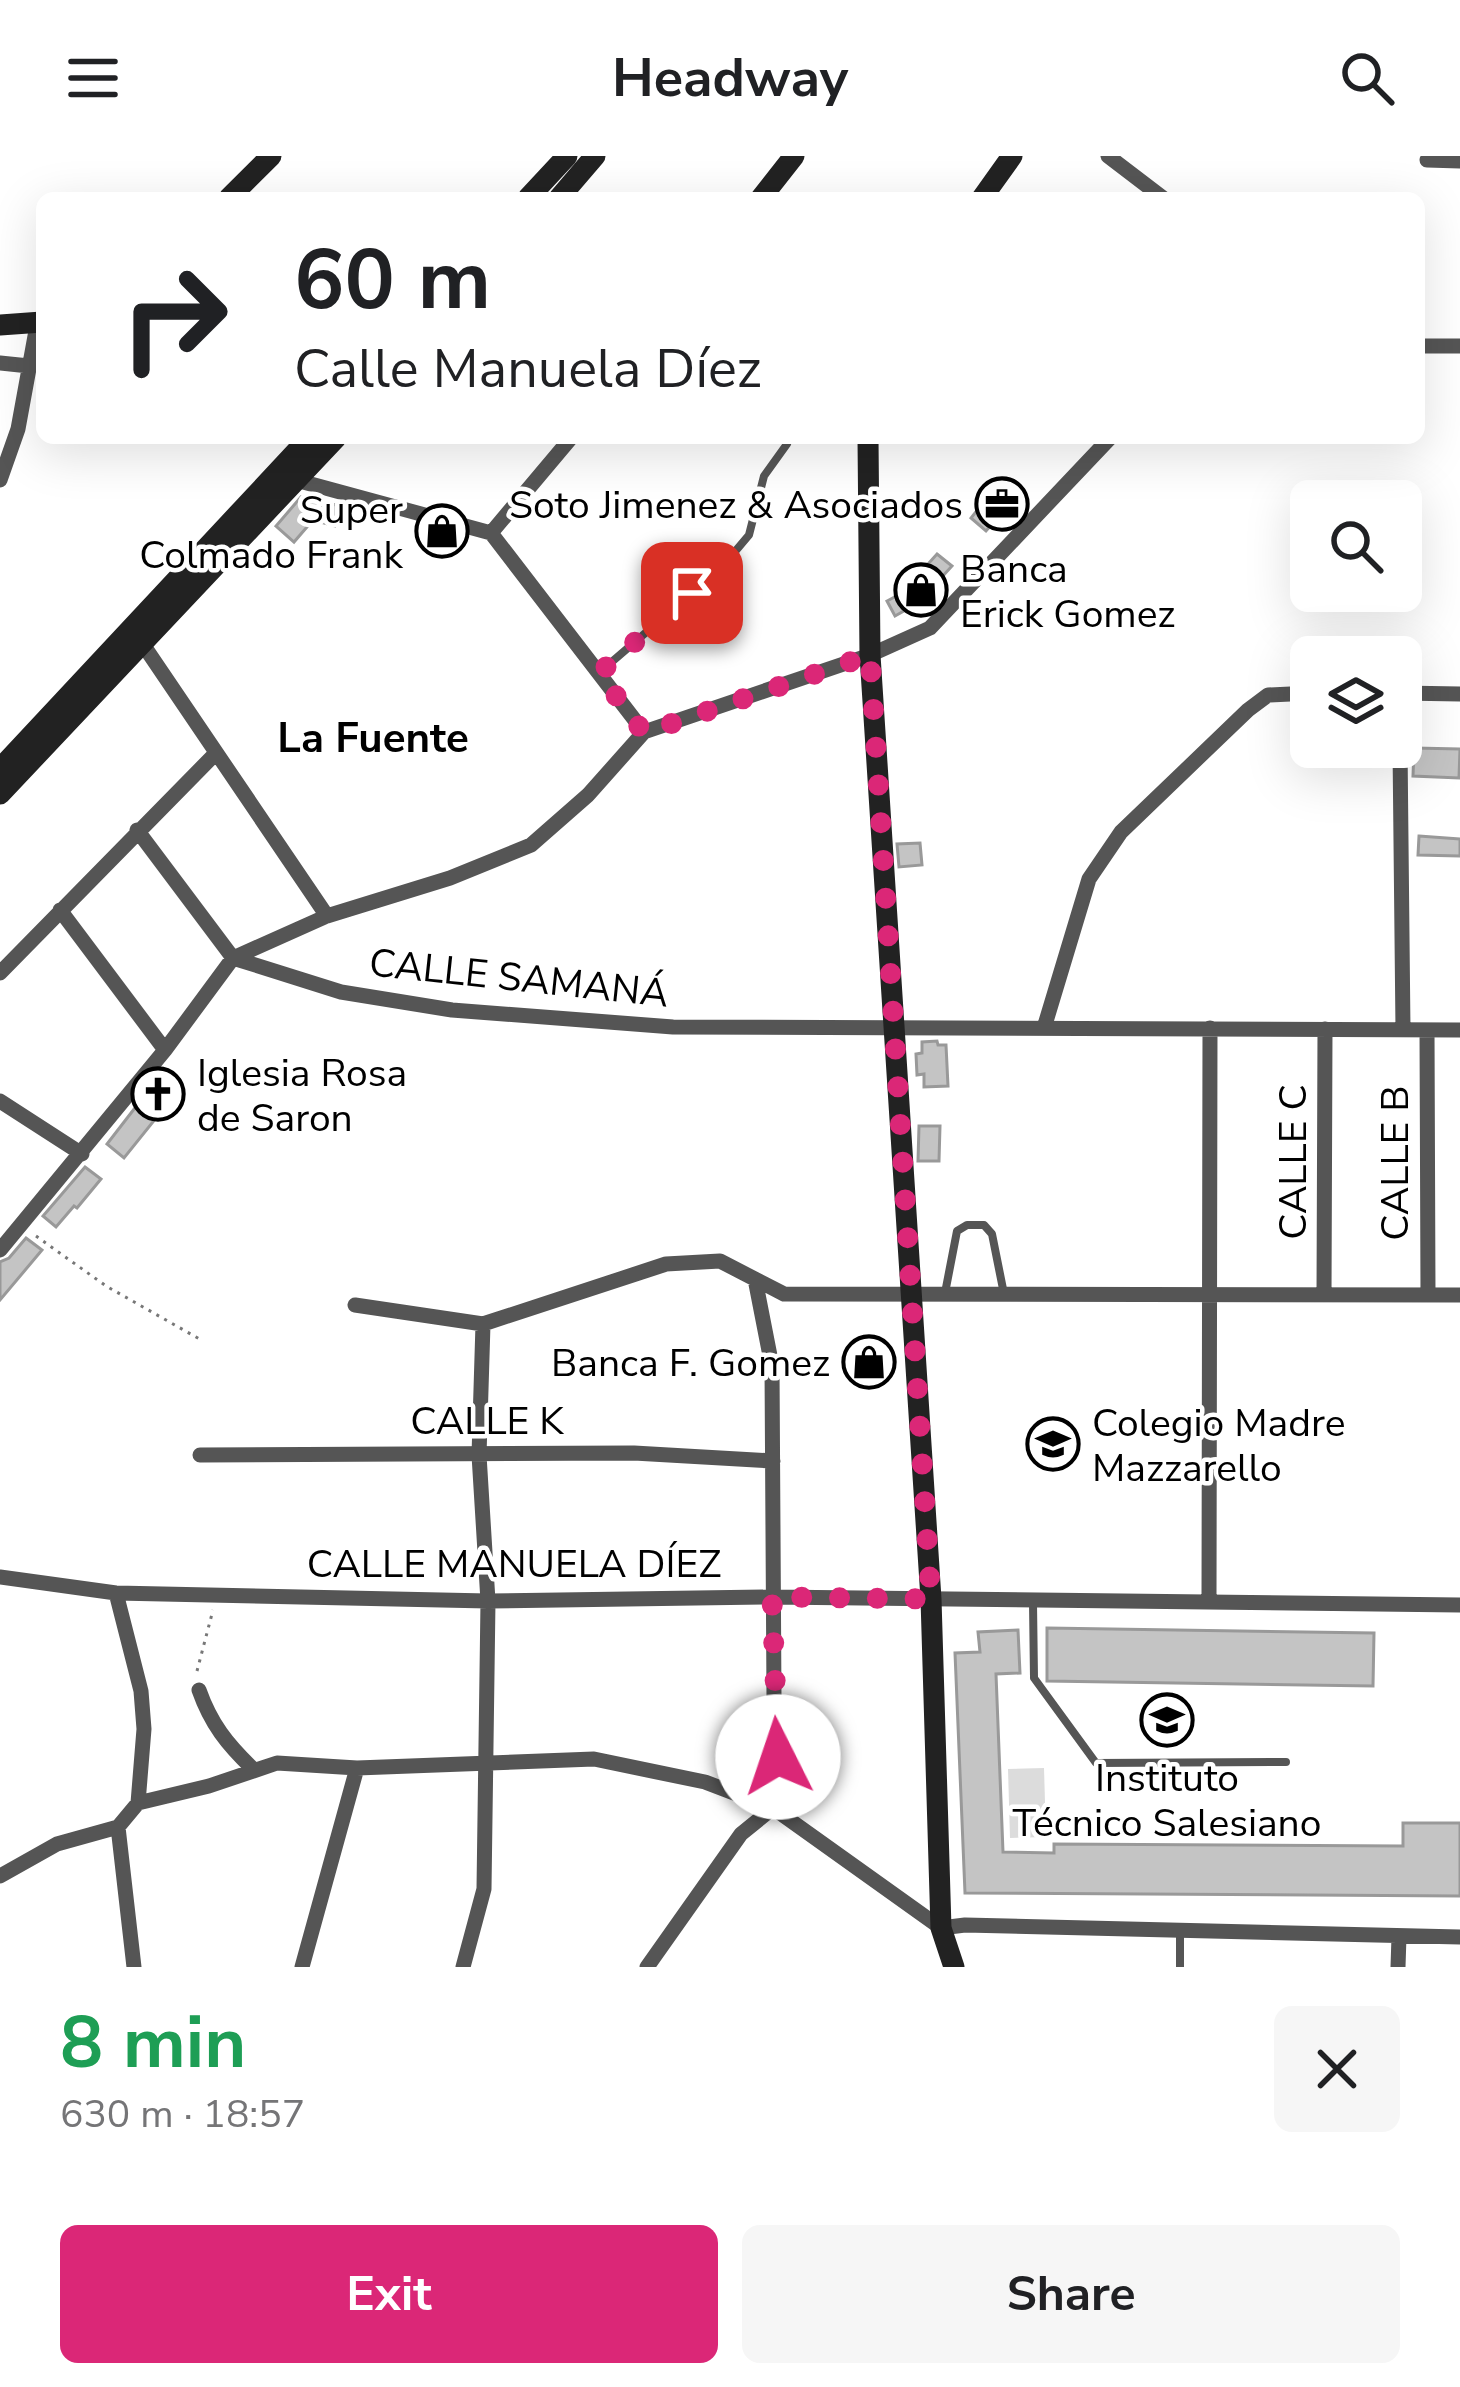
<!DOCTYPE html>
<html lang="en">
<head>
<meta charset="utf-8">
<style>
	:root { --surface:#fff; --page:#f6f6f6; --text:#202124; --muted:#757577; --accent:#db2777 }
	body { margin:0; font-family:"Nunito Sans",sans-serif; background:var(--page); color:var(--text); height:100vh; display:flex; flex-direction:column; font-size:45px; white-space:nowrap }
	* { box-sizing:border-box; margin:0 }
	p { font-size:39px; color:var(--muted) }
	.icon { flex:none; width:66px; height:66px; fill:none; stroke:currentColor; stroke-width:2; stroke-linecap:round; stroke-linejoin:round }
	.map { position:relative; height:1811px; overflow:hidden }
	.side { display:flex; flex-direction:column; background:var(--surface); flex:1 }
	.side>* { flex:none }
	.hud { position:absolute; left:36px; top:36px; width:1389px; height:252px; border-radius:18px; box-shadow:0 12px 48px #0002; background:#fff; color:var(--text); overflow:hidden }
	.fabs { position:absolute; left:1290px; top:324px; display:grid; gap:24px }
	.fabs a { display:grid; place-items:center; width:132px; height:132px; border-radius:18px; background:var(--surface); box-shadow:0 12px 48px #0002; font-size:60px }
	.pin { position:absolute; display:grid; place-items:center; width:102px; height:102px; color:#fff; margin:-51px; border-radius:24px; box-shadow:0 6px 18px #0006 }
	.me { position:absolute; width:132px; margin:-66px; rotate:356deg; stroke-linejoin:round; filter:drop-shadow(0 0 9px #0008) }
	.turn { display:flex; align-items:center; gap:42px; height:252px; padding:0 60px; font-size:54px }
	.turn .icon { width:156px; height:156px; stroke-width:2.5 }
	.turn b { display:block; font-size:84px; line-height:102px }
	.round { display:grid; place-items:center; flex:none; width:126px; height:126px; border-radius:18px; background:var(--page) }
	.headline { display:flex; align-items:center; justify-content:space-between; height:204px; padding:0 60px }
	h1 { font-size:72px; font-weight:700; line-height:90px; color:#1e9e55 }
	.cta { display:flex; gap:24px; margin-top:auto; padding:24px 60px }
	.cta a { flex:1; height:138px; border-radius:18px; background:var(--accent); color:#fff; font-size:48px; font-weight:700; line-height:138px; text-align:center }
	.cta a+a { background:var(--page); color:var(--text) }
	header { display:flex; justify-content:space-between; align-items:center; height:156px; padding:0 60px; background:var(--surface); font-size:54px; font-weight:700 }
	.map>svg:first-child { display:block }
	.green { fill:#dcdcdc }
	.building { fill:#c4c4c4; stroke:#999; stroke-width:3 }
	.lines { fill:none; stroke-linecap:round; stroke-linejoin:round }
	.path { stroke:#777; stroke-width:3; stroke-dasharray:3 6; stroke-linecap:butt }
	.lane { stroke:#555; stroke-width:8 }
	.street { stroke:#555; stroke-width:15 }
	.secondary { stroke:#222; stroke-width:21 }
	.route { stroke:#db2777; stroke-width:21; stroke-dasharray:0 37.8 }
	.labels { text-anchor:middle; stroke-width:9; stroke-linejoin:round; paint-order:stroke }
	.poi-label { font-size:39px; fill:#000; stroke:#fff; text-anchor:end }
	.street-label { font-size:39px; fill:#000; stroke:#fff }
	.neighbourhood-label { font-size:42px; font-weight:bold; fill:#000; stroke:#fff }
</style>
</head>
<body>
<header><svg class="icon" aria-label="menu" viewBox="0 0 24 24"><path d="M4 6h16M4 12h16M4 18h16"/></svg>Headway<svg class="icon" aria-label="search" viewBox="0 0 24 24"><circle cx="10" cy="10" r="6"/><path d="M15 15l6 6"/></svg></header>
<div class="map">
<svg width="1460" height="1811" viewBox="0 0 1460 1811">
	<rect width="100%" height="100%" fill="#fff"/>
	<path class="green" d="M1044,1612l2,69 -36,1 -2,-69z"/>
	<path class="building" d="M994,333l17,14 -25,28 -15,-13z
		M301,341l44,10 -10,19 -22,-6 -19,22 -18,-16z
		M937,398l15,12 -34,37 -23,13 -8,-15 15,-8z
		M1414,592l46,1 -1,29 -46,-2z
		M1419,680l41,3v17l-42,-1z
		M920,687l2,22 -23,2 -2,-23z
		M937,885l1,4h8l2,41 -24,1v-13l-7,1 -1,-21 6,-1v-11z
		M155,926l18,15 -49,61 -17,-14z
		M919,970h21l-1,35h-21z
		M85,1011l16,12 -24,29 -3,-2 -18,21 -13,-11z
		M26,1082l16,12 -42,50v-38l9,-4z
		M1047,1472l327,5 -1,53 -326,-5z
		M1018,1474l2,43 -24,1 7,178 51,1v-9l349,2v-23h57v73l-495,-3 -10,-240 25,-1 -2,-20z"/>
	<g class="lines">
		<path class="path" d="M36,1080l70,50 97,55
			M197,1515l16,-61"/>
		<path class="lane" d="M600,516l122,-105 27,-32 15,-59 23,-32
			M945,1137l12,-62 10,-6h17l8,9 12,60
			M1033,1447l1,75 62,85 190,-1
			M1180,1811v-35"/>
		<path class="street" d="M1108,0l55,42
			M1427,4l33,1
			M1419,190h41
			M0,207l29,3
			M0,324l18,-51 19,-104
			M296,324l195,53 153,199
			M491,377l80,-95
			M142,487l185,273
			M1401,537l59,1
			M1400,591l3,283
			M137,674l96,128 108,34 111,18 221,17 787,3
			M60,754l105,140
			M0,817l216,-220
			M1044,872l45,-149 32,-47 127,-122 20,-15 43,-2
			M1427,874l1,265
			M0,945l82,53
			M0,1094l165,-200 68,-92 94,-42 123,-38 81,-33 57,-50 56,-63 226,-77 60,-27 180,-190
			M1324,1139l1,-266
			M355,1149l128,19 183,-60 54,-3 64,33 676,1
			M200,1299l434,-2 139,8
			M0,1421l116,16 372,8 284,-4 688,8
			M116,1437l25,98 3,38 -6,74
			M1209,1446l1,-574
			M199,1534c12,34 28,54 54,79
			M118,1671l16,140
			M0,1720l57,-32 61,-17 20,-24 71,-17 68,-23 80,5 237,-9 111,23 68,26 168,120 24,-3 495,12
			M302,1811l55,-199
			M463,1811l21,-78 4,-288 -9,-146 4,-131
			M647,1811l94,-133 32,-26 5,-51 -4,-59 -2,-332 -17,-87
			M1398,1811l1,-31"/>
		<path class="secondary" d="M229,42l42,-42
			M528,42l39,-42
			M559,42l36,-42
			M761,42l33,-42
			M982,42l30,-42
			M0,169l42,-3
			M868,282l2,217 61,944 10,329 13,39
			M0,613l309,-331
			M0,638l336,-356"/>
	</g>
	<g class="lines">
		<path class="route" d="M692,437l-93,80 45,60 226,-78 61,944 -159,-2 6,160"/>
	</g>
	<defs>
		<g id="office-ring" transform="scale(2.7)"><circle r="9.5" fill="#fff" stroke="#000" stroke-width="1.5"/><path d="M-6-3h4V-5.5h4V-3h4V5H-6ZM-1-4.5V-3h2v-1.5ZM-6 0V1H6V0Z" fill="#000"/></g>
		<g id="shop-ring" transform="scale(2.7)"><circle r="9.5" fill="#fff" stroke="#000" stroke-width="1.5"/><path d="M-5-2.5h2.3a2.7 3.5 0 0 1 5.4 0H5L5.5 6h-11ZM-1.5-2.5h3a1.5 2.3 0 0 0-3 0Z" fill="#000"/></g>
		<g id="church-ring" transform="scale(2.7)"><circle r="9.5" fill="#fff" stroke="#000" stroke-width="1.5"/><path d="M-1.2-6h2.4v3.5h3.3v2.4h-3.3V6h-2.4V-.1h-3.3v-2.4h3.3Z" fill="#000"/></g>
		<g id="school-ring" transform="scale(2.7)"><circle r="9.5" fill="#fff" stroke="#000" stroke-width="1.5"/><path d="M0-5L7-2L0 1L-7-2ZM-4 1L0 2.5L4 1V4Q0 6-4 4Z" fill="#000"/></g>
	</defs>
	<g fill-rule="evenodd">
		<use href="#office-ring" x="1002" y="348"/>
		<use href="#shop-ring" x="442" y="375"/>
		<use href="#shop-ring" x="921" y="434"/>
		<use href="#church-ring" x="158" y="938"/>
		<use href="#shop-ring" x="869" y="1206"/>
		<use href="#school-ring" x="1053" y="1288"/>
		<use href="#school-ring" x="1167" y="1564"/>
	</g>
	<g class="labels">
		<g class="poi-label">
			<text x="963" y="362">Soto Jimenez &amp; Asociados</text>
			<text x="403" y="367">Super<tspan x="403" dy="45">Colmado Frank</tspan></text>
			<text x="960" y="426" text-anchor="start">Banca<tspan x="960" dy="45">Erick Gomez</tspan></text>
			<text x="197" y="930" text-anchor="start">Iglesia Rosa<tspan x="197" dy="45">de Saron</tspan></text>
			<text x="830" y="1220">Banca F. Gomez</text>
			<text x="1092" y="1280" text-anchor="start">Colegio Madre<tspan x="1092" dy="45">Mazzarello</tspan></text>
			<text x="1167" y="1635" text-anchor="middle">Instituto<tspan x="1167" dy="45">Técnico Salesiano</tspan></text>
		</g>
		<g class="street-label">
			<text transform="translate(519 821) rotate(6)" y="14">CALLE SAMANÁ</text>
			<text transform="translate(1292 1006) rotate(-90)" y="14">CALLE C</text>
			<text transform="translate(1394 1007) rotate(-90)" y="14">CALLE B</text>
			<text x="487" y="1278">CALLE K</text>
			<text x="514" y="1421">CALLE MANUELA DÍEZ</text>
		</g>
		<g class="neighbourhood-label">
			<text x="373" y="596">La Fuente</text>
		</g>
	</g>
</svg>
<div class="fabs">
<a><svg class="icon" aria-label="search" viewBox="0 0 24 24"><circle cx="10" cy="10" r="6"/><path d="M15 15l6 6"/></svg></a>
<a><svg class="icon" aria-label="layers" viewBox="0 0 24 24"><path d="M12 4l9 5-9 5-9-5zM3 14l9 5 9-5"/></svg></a>
</div>
<div class="pin" style="left:692px;top:437px;background:#d93025"><svg class="icon" aria-label="arrive" viewBox="0 0 24 24"><path d="M6 21V4h12l-3 4 3 4H6"/></svg></div>
<svg class="me" style="left:778px;top:1601px" viewBox="-20 -20 40 40"><circle r="19" fill="#fff"/><path d="M0-13L10 11 0 6-10 11z" fill="#db2777"/></svg>
<div class="hud">
<div class="turn"><svg class="icon" aria-label="right" viewBox="0 0 24 24"><path d="M7 20v-9h11M14 6l5 5-5 5"/></svg><div><b>60 m</b>Calle Manuela Díez</div></div>
</div>
</div>
<section class="side">
<div class="headline"><div><h1>8 min</h1><p>630 m · 18:57</p></div><a class="round"><svg class="icon" aria-label="close" viewBox="0 0 24 24"><path d="M6 6l12 12M18 6L6 18"/></svg></a></div>
<div class="cta"><a>Exit</a><a>Share</a></div>
</section>
</body>
</html>
